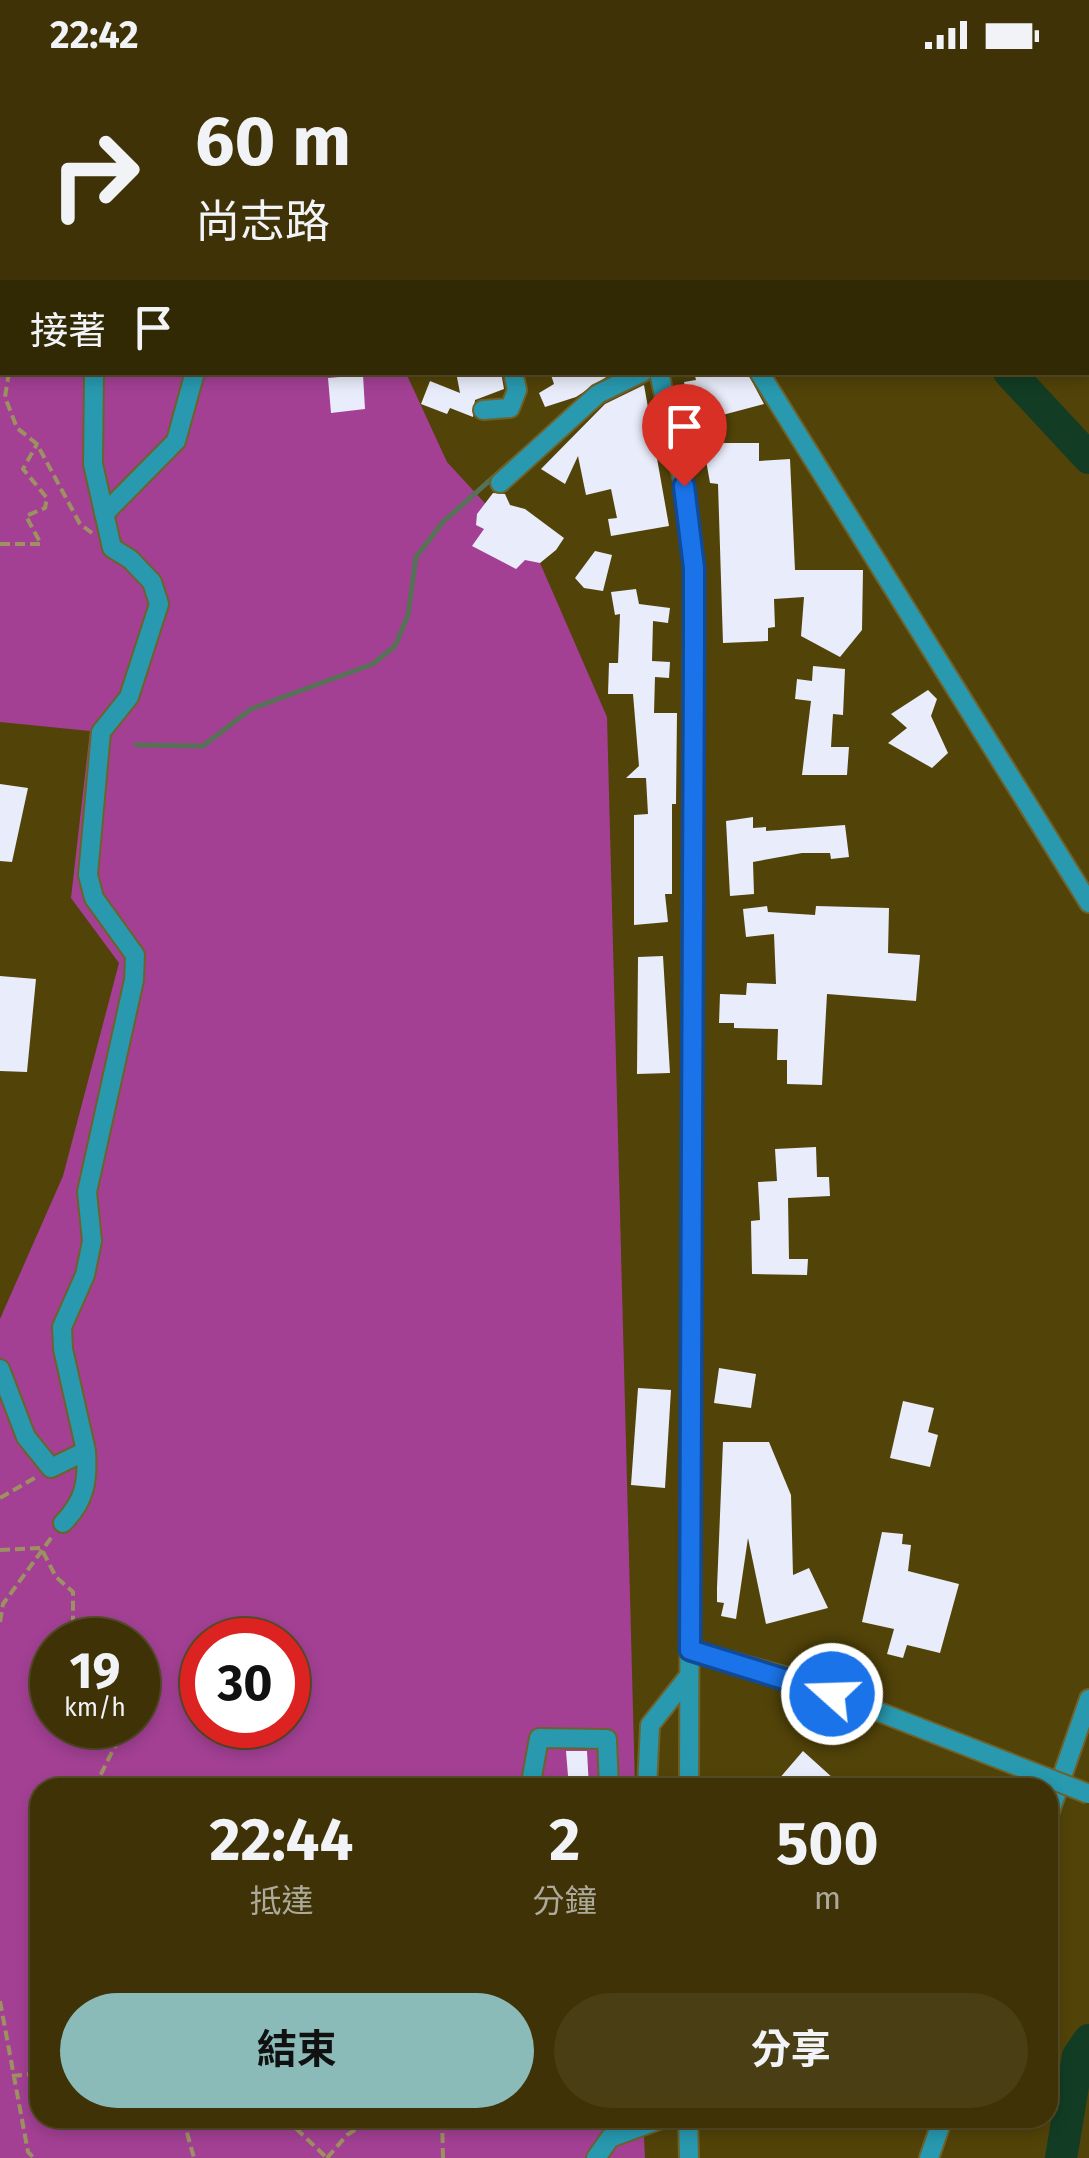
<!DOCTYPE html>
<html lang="zh-TW">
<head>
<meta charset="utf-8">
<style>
	:root { --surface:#3e3206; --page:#493e14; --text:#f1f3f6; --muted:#adaa9b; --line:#574d28; --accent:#8bbbb9 }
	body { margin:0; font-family:"Fira Sans","Noto Sans TC",sans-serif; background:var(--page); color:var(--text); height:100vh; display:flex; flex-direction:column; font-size:38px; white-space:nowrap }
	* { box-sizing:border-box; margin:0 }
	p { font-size:32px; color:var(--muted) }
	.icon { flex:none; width:55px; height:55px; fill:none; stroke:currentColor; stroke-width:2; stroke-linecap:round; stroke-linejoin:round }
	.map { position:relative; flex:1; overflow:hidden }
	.drawer { position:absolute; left:30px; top:1708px; width:1028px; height:350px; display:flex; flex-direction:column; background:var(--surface); border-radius:30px; box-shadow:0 5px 15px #0003,0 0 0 2px var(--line) }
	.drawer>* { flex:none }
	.top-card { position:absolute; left:0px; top:0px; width:1090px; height:305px; box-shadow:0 5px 15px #0003,0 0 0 2px var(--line); background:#3e3206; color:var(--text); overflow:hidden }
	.speed { position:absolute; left:30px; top:1548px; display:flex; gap:20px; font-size:50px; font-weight:700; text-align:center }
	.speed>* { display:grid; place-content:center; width:130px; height:130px; border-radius:50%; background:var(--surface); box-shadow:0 5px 15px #0003,0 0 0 2px var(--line); line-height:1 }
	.speed small { font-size:25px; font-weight:400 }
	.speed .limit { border:15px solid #d22; background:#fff; color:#111 }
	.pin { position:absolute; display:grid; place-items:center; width:85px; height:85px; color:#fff; margin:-102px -42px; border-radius:50% 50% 50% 0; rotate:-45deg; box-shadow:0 0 10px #0007 }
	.pin .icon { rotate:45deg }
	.me { position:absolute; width:110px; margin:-55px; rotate:290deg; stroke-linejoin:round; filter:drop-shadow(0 0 8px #0008) }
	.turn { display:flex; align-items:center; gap:35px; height:210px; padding:0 30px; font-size:45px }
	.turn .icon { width:130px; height:130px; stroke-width:2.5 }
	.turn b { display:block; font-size:70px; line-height:85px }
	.then { display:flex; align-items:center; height:95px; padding:0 30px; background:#0003; gap:20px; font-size:38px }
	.eta { display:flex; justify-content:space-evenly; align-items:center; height:170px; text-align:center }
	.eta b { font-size:60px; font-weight:700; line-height:70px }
	.action { display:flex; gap:20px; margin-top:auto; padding:20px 30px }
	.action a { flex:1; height:115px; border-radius:60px; background:var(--accent); color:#111; font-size:40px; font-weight:700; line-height:115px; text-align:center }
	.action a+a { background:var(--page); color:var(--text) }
	.status { display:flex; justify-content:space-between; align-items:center; height:70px; padding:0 50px; background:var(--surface); direction:ltr }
	.status svg { height:28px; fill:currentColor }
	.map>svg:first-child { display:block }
	.forest { fill:#a34094; fill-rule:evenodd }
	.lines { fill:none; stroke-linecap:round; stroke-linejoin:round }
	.stream { stroke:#567155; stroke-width:5 }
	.river { stroke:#123d24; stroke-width:32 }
	.building { fill:#e9ecfa }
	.minor-casing { stroke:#6f612a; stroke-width:22 }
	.path { stroke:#9e9161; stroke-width:4; stroke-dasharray:10 5; stroke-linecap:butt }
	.minor { stroke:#2899af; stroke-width:18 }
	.minor-bridge-casing { stroke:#6f612a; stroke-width:22; stroke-linecap:butt }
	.minor-bridge { stroke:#2899af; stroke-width:18 }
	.route-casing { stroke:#114b97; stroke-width:25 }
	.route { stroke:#1a73e8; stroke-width:18 }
</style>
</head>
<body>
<div class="status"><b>22:42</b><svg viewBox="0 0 49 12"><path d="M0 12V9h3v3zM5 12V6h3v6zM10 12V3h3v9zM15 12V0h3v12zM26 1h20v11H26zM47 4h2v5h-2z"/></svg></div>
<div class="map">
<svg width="1089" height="2088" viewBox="0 0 1089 2088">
	<rect width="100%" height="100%" fill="#524308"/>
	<path class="forest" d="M0,0h379l-377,2v300l404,1 41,89 93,101 67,154 28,1070 -595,1v330h603l2,40h-645v-839l63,-143 56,-213 -48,-65 19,-167 -90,-9zM52,1570h86v85h-86zM202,1570h86v85h-86z"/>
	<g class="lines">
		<path class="stream" d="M136,675l67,1 48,-37 122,-45 22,-18 13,-31 8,-58 27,-35 81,-72"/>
		<path class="river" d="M743,0l2,2
			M1009,302l80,86
			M1061,2088l17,-102 11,-16"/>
	</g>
	<path class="building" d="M456,302h45l3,17 -29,11 -2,17 -23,-9 -3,6 -26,-10 9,-23 30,12z
		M550,302h64l-38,25 -31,10 -6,-14 15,-9z
		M694,302h53l17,32 -49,13 -23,-3 -8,-32 12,-2z
		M363,305l2,34 -34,4 -3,-35z
		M644,315l25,141 -58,10 -3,-17 9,-1 -6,-29 -25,6 -8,-39 -13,28 -24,-15 64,-65z
		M703,373h56v18l31,-2 5,111h68l-1,60 -22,27 -39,-21 3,-39 -30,2 1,28 -7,1v13l-45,2 -5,-159 -8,-1z
		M493,423l12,1 5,11 15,4 39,29 -8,12 -16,13 -15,-3 -9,9 -44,-23 12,-17 -8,-4 1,-11z
		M595,481l17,4 -9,36 -19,-3 -9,-10z
		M636,519l3,15 31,4 -2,15 -15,-2 -1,40 18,1 -1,16 -14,-1 -1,36h23l-1,91h-4v90h-7l3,28 -34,3v-110l14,-1 -2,-36h-20l13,-12 -6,-72h-25l1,-31h9l2,-49 -5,1 -4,-23z
		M813,596l32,3 -2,46 -10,-1 -2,33h18l-2,28h-45l9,-74 -16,-2 2,-20 15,2z
		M928,620l9,9 -6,17 17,37 -16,15 -44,-25 19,-15 -16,-14z
		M0,714l28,4 -16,74 -12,-1z
		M753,747v11l13,-1v4l79,-6 4,32 -18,2 -1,-6h-28l-49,9 1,32 -24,2 -4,-75z
		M767,836l1,6 47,3 1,-9 73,2 -1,45 32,2 -4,46 -89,-7 -5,91 -35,-1v-24h-10l1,-31 -44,-1v-5h-15l1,-29 26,1 1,-12 29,1 -2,-50 -28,3 -3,-28z
		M663,886l7,117 -33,1 1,-117z
		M0,906l36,3 -9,93 -27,-1z
		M816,1077l1,30h12l1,19 -42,2 1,61h19l-1,16 -55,-1 -1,-53 9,-1 -2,-38 19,-1 -2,-32z
		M719,1298l37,6 -5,34 -37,-5z
		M638,1318l33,2 -6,98 -34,-3z
		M903,1331l31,7 -6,24 10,3 -8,32 -40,-9z
		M723,1372h46l22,53 2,80 16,-7 19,40 -62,16 -18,-86 -12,81 -15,-3 3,-13 -7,-1v-14z
		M882,1462l21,2 -1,10 9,1 -3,26 51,13 -19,69 -33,-8 -4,13 -16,-4 7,-25 -32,-7z
		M566,1681h21l2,37h-20z
		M803,1681l41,37h-58l-8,-8z"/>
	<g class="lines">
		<g class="minor-casing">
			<path id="minor" d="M102,0l1,2
				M476,0l1,2
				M354,2l1,-2
				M1028,2l3,-2
				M1088,76l1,2
				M659,302l25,114 9,82 -4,1220
				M759,302l330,531
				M483,340l27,-2 7,-18 -4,-18
				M500,413l98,-89 45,-22
				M104,444l72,-73 19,-69
				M0,1299l26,68 25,31 35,-17 -23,-102 -1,-22 23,-52 7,-34 -5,-49 47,-212 1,-25 -41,-57 -6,-23 13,-143 28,-35 30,-93 -7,-22 -22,-23 -18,-11 -19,-84 1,-92
				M63,1453c22,-22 25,-42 23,-72
				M690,1580l105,29
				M530,1718l9,-50 68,1 2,49
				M647,1718l3,-63 38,-48
				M1048,1747l41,-118
				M688,2048l1,40
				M596,2088l14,-20 54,-20
				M929,2088l14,-40"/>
		</g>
		<path class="path" d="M894,0l3,2
			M47,2l1,-2
			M0,88l2,-2
			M1088,190l1,2
			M0,195l2,9
			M0,292h2
			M9,302l-4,25 12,31 20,16 43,80 12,9
			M0,474h41l-15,-28 19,-8 2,-10 -24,-29 14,-25
			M0,1428l38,-22
			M0,1480l41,-2 15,29 17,15v48
			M0,1552l3,-18 51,-70
			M94,1718l24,-48 -7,-15
			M163,1718l2,-13
			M0,1931l28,151 6,6
			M12,2006l28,-3
			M183,2048l11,40
			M285,2048l42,40
			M442,2048l1,40
			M327,2088l20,-23 27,-17"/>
		<use href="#minor" class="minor"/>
		<g class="minor-bridge-casing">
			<path id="minor-bridge" d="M795,1609l294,115"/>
		</g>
		<use href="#minor-bridge" class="minor-bridge"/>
	</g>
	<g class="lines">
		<g class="route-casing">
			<path id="route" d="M684,416l10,82v74l-4,1008 142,44"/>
		</g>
		<use href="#route" class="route"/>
	</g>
</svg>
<div class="speed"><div>19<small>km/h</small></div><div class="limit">30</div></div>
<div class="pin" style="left:684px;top:416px;background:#d93025"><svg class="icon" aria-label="arrive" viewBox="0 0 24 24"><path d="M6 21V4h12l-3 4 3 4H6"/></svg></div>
<svg class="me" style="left:832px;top:1624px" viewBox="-20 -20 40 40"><circle r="17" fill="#1a73e8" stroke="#fff" stroke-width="3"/><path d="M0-11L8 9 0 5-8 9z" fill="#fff"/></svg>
<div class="top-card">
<div class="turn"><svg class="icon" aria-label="right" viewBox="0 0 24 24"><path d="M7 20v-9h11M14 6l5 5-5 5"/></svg><div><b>60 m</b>尚志路</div></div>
<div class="then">接著<svg class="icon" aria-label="arrive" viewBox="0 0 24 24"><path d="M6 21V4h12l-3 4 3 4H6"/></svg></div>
</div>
<section class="drawer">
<div class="eta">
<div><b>22:44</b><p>抵達</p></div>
<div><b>2</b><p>分鐘</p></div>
<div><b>500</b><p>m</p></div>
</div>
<div class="action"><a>結束</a><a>分享</a></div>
</section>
</div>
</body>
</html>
